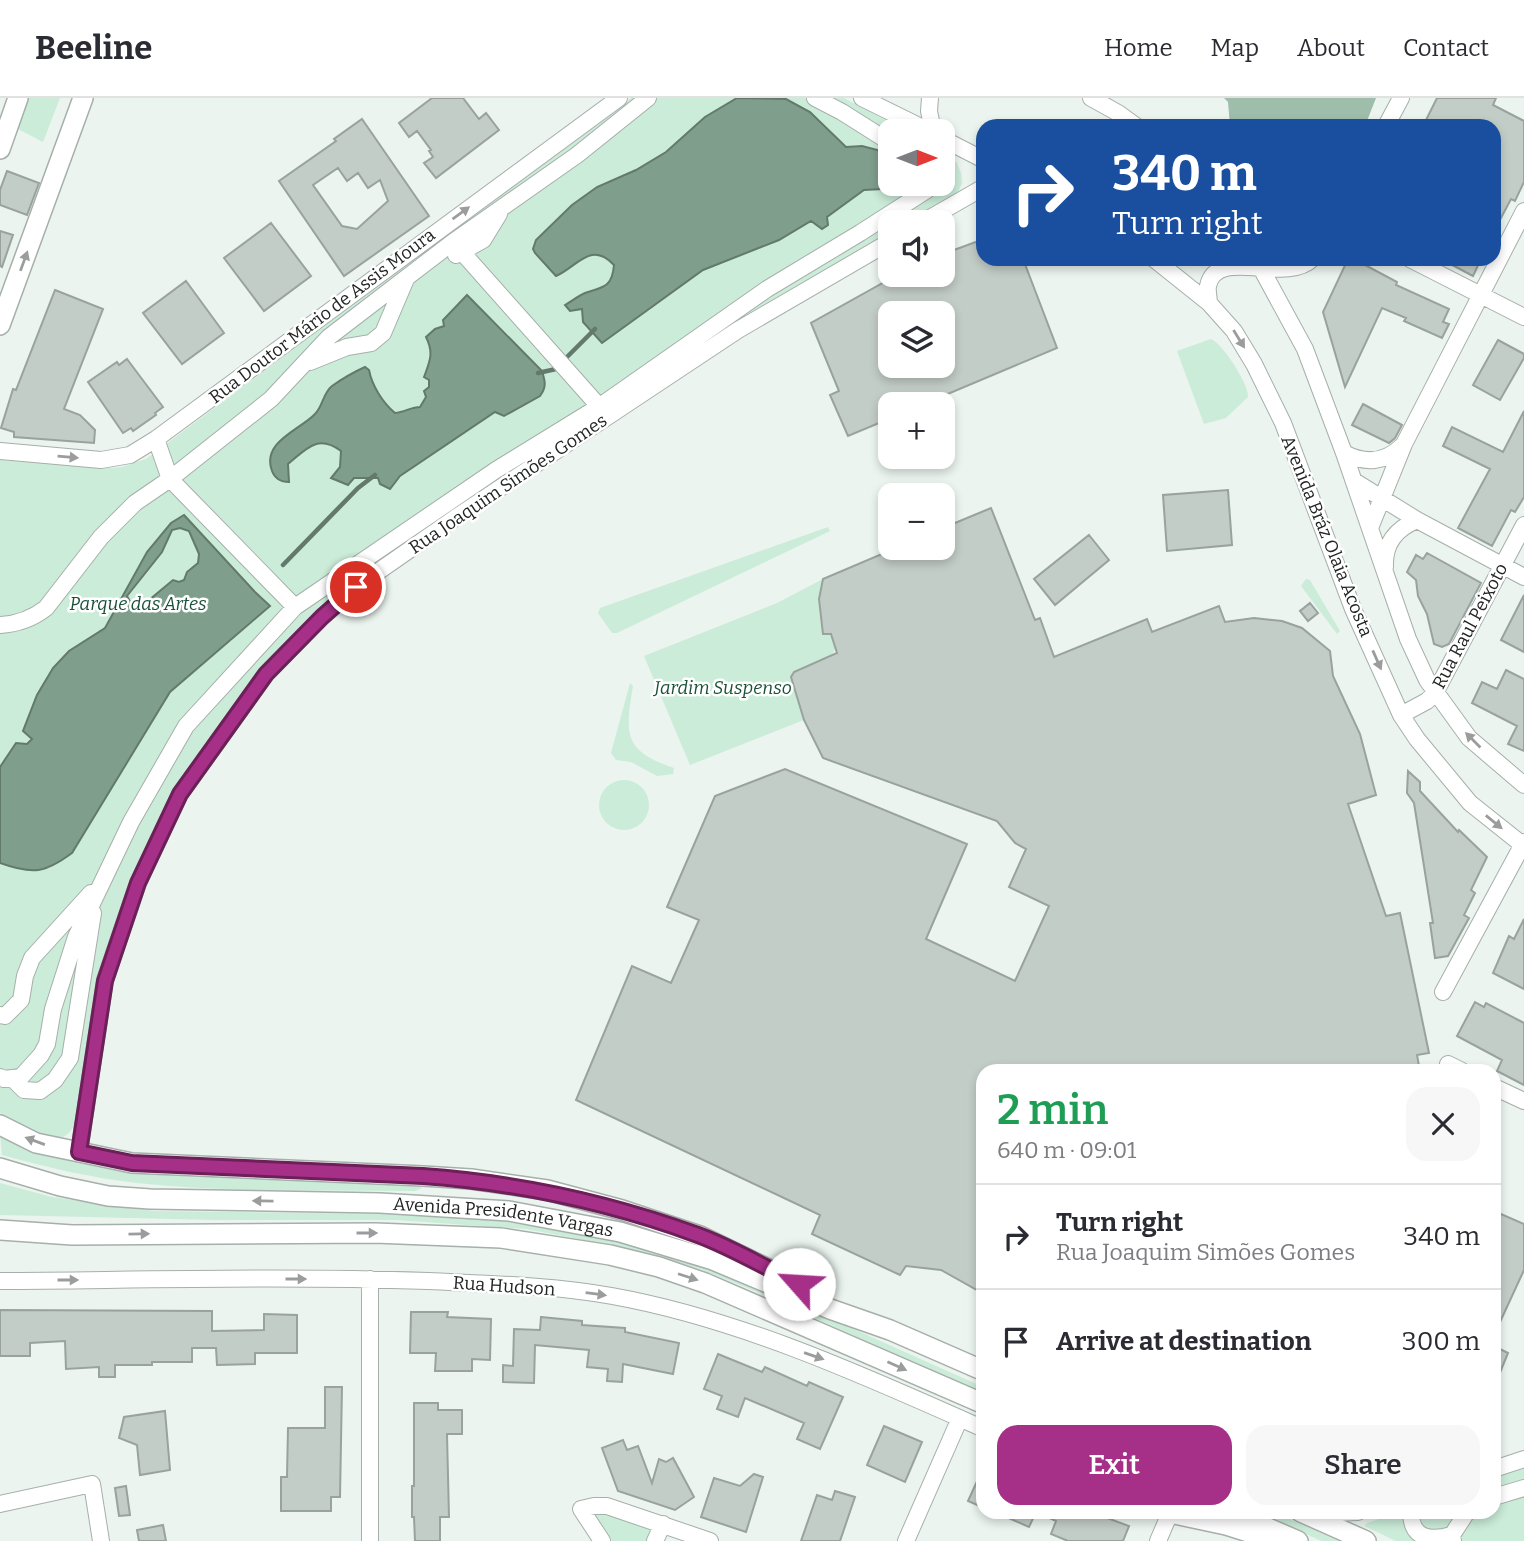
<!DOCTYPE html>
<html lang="en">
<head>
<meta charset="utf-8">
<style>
	:root { --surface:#fff; --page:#f7f7f7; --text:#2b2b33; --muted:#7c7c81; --line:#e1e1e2; --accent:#a63088 }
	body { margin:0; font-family:Bitter,serif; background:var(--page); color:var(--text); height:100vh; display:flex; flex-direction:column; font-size:26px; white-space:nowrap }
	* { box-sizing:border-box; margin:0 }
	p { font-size:23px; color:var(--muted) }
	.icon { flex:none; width:38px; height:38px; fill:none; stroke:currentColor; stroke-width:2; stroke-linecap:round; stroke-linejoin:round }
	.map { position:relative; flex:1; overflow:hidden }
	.details { position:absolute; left:976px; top:966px; width:525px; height:455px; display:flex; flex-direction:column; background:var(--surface); border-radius:21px; box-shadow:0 4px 10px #0003 }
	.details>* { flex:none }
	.hud { position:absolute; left:976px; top:21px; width:525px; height:147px; border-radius:21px; box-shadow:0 4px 10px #0003; background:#1a4fa0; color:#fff; overflow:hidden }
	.needle { width:46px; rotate:90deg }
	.tools { position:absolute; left:878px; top:21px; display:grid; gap:14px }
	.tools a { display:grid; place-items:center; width:77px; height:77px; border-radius:14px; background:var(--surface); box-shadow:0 4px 10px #0003; font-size:35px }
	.pin { position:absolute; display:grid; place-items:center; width:60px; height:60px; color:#fff; margin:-30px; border:4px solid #fff; border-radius:50%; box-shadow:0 2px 7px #0007 }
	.me { position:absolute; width:77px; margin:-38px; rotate:296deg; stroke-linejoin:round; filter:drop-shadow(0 0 5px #0008) }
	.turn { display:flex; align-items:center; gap:24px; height:147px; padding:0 21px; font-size:32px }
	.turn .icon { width:91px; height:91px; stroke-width:2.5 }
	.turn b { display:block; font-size:49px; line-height:60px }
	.round { display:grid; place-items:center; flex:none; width:74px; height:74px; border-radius:21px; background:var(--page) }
	.summary { display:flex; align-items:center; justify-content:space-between; height:119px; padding:0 21px }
	h1 { font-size:42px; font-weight:600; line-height:52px; color:#1e9e55 }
	.cta { display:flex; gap:14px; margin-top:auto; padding:14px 21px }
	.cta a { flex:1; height:80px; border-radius:21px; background:var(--accent); color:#fff; font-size:28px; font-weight:600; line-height:80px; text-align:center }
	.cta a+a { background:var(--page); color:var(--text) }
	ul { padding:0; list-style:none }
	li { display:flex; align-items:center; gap:21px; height:105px; padding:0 21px; border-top:2px solid var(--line) }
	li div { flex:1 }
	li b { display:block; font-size:26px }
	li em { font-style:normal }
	header { display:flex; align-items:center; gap:42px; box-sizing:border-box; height:98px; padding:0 35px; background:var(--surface); border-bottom:2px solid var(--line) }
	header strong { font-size:33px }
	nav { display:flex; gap:38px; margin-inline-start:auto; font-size:24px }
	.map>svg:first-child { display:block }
	.green { fill:#cbecd9 }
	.forest { fill:#9ebdab }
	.water { fill:#7f9e8c; stroke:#63796c; stroke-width:2; fill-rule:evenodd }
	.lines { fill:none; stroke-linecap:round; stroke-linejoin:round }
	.stream { stroke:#63796c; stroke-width:4.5 }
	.building { fill:#c3cdc7; stroke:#99a29d; stroke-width:2; fill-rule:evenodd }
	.minor-casing { stroke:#a6afaa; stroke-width:18 }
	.major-casing { stroke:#a6afaa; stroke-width:22 }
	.minor { stroke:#fff; stroke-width:16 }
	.major { stroke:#fff; stroke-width:19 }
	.oneway { fill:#9b9c9c }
	.route-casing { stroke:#6c1f58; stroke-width:18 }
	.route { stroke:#a63088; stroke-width:12 }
	.labels { text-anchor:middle; stroke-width:5; stroke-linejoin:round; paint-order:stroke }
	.street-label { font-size:18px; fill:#212422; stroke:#fff }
	.park-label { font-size:18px; font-style:italic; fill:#195037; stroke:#fff }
</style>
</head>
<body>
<header>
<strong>Beeline</strong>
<nav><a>Home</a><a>Map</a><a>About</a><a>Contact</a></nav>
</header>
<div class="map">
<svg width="1524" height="1443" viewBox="0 0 1524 1443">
	<rect width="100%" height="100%" fill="#ebf4ee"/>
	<path class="green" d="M29,0h31l-17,44 -25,-13z
		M631,0h213l62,33h-15v53h52v-33l14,12 4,10 1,10 -6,14 -42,25h-23v13l-154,85 -289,191 -113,84 -81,82 -68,94 -53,103 -37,110 -21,140c-4,7 -8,13 -17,14 -13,1 -46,-18 -58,-25v-653l109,8 13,-1 24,-8z
		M1211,241c11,4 38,45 37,58l-22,21 -22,6 -27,-73z
		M828,429l2,4 -213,102h-5l-14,-20 2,-5z
		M823,481l-4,20 4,34 8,1 4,15 -3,6 -38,17 -3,5 13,43 -114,45 -46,-109 133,-53z
		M1306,481l4,1 30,51 -3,3 -36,-48z
		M630,585l3,3c-8,48 -10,65 41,82l-1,6 -16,2 -26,-14 -15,-2 -5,-7z
		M599 707a25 25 0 1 1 50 0a25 25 0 1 1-50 0Z
		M0,1036l121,36 54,6 235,6 12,6 -7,3c-93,-1 -186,2 -278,-8 -46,-5 -91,-16 -135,-28z
		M0,1085l52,14 102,14 300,4 70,7 86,17 116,33 257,115v8l-216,-99 -67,-27 -111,-28 -63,-12 -130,-9h-179l-217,-5z
		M1524,1369v13l-29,10 -1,-13z
		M1524,1398v45h-63l2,-10 12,-19h19l1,-8z
		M587,1413l72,12 -7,18h-44z
		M1255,1414h19l64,29h-16z
		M1400,1414l4,2 6,20 6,7h-20l-32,-15 3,-3z
		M1418,1414h39l-11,15 -11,6 -16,-6z"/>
	<path class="forest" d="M1224,0h152l-11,28h-135l-2,-24z"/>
	<path class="water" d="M737,0l49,1 24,13 36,35 16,-1 27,7 2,31 -8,5 -19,1 -37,27 1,8 -6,4 -11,-8 -32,19 -76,30 -101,73 -19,-21 -1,-13 -12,2 -5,-6c7,-4 13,-9 20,-12 18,-6 27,-5 29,-28 -23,-25 -37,2 -58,11l-21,-23 -2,-4 3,-9 36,-35 25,-18 39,-17 30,-18 39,-35z
		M467,197l75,76c3,10 5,16 -2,25l-36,20 -9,-4 -95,64 -10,13 -10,-5 -2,-6h-24l-6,7 -17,-7 9,-11 1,-16c-23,-17 -34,-3 -53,13l1,18c-8,0 -14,-3 -17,-11 -11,-29 28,-41 43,-57 8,-8 8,-21 17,-28 10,-7 22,-14 33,-19l4,3c3,16 14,33 26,43 10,-1 16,-6 25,-6l6,-10 -2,-6 5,-4v-7l-5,-3c6,-16 10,-24 2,-40l9,-8 9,-3 -1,-6z
		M184,417l71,77 15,14 -100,86 -98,161c-27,20 -39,22 -72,10v-96l16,-24 11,1 5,-5 -9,-8 14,-36 16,-27 16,-17 36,-23 42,-76 24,-29zM180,430l9,3 10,23 -1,9 -11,9 -3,8 -5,2 -6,-2 -30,25 -10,2 -6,-11 35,-44 10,-22z"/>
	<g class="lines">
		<path class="stream" d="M566,260l29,-29
			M538,275l18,-4
			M283,467l75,-77 17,-13"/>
	</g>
	<path class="building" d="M432,0h31l16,21 7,-6 13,17 -63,48 -12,-15 9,-6 -4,-6 2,-1 -14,-19 -8,6 -10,-14z
		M1437,0h59l-3,7 31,16v61l-9,19 -4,-2 -17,32v-105h-71z
		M362,21l67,97 -85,60 -65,-95 57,-40 -2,-2zM338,70l9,13 11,-8 10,15 12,-8 8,21 -31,28 -15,-3 -29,-41z
		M7,73l32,12 -12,32 -27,-10v-15z
		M271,125l40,53 -47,35 -40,-53z
		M0,133l13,4 -11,32 -2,-1z
		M984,141v20h39l34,89 -133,56h-33v14l-43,18 -18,-41 9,-4 -28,-68 86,-48h46v-21zM891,215h52v53h-52z
		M1348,161h6l43,23 -1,3 53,24 -6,13 6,2 -7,14 -38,-17 2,-3 -24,-10 -37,79 -22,-75z
		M1441,161h40l-8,17z
		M186,183l38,52 -42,31 -39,-51z
		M55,192l48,19 -39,100 16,6 15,15 -1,13 -80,-6v-5l-13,-4 12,-39 3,1z
		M1498,242l26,14v4l-24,42 -27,-15z
		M127,261l36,48 -8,6 1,2 -23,16 -2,-3 -8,5 -35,-51 29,-20 2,3z
		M1363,306l39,21 -7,13 -6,5 -37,-18z
		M1524,313v86l-9,15 -4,-2 -19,36 -34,-18 32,-59 -47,-23 9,-19 51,25z
		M1228,392l4,55 -65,6 -4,-56z
		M991,410l44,112 5,-2 14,39 93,-38 5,13 67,-26 6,16 29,-4 28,3 20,7 28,23 3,25 27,58 16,61 -28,9 38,112 14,-3 29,140 -12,2 3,16h-436v223l-43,-24 -35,-4 -6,9 -88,-41 8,-19 -244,-115 56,-134 39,17 28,-63 -32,-13 48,-111 70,-27 182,75 -41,95 89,42 34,-75 -40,-19 17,-38 -11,-6 -18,-22 -174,-63 -19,-38 -13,-43 3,-5 43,-19 -6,-19h-8l-4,-35 4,-20 73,-31h47v-20z
		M1089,437l20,25 -54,45 -21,-26z
		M1427,455l54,30 -32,61 -7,3 -8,-3 -7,-30 -9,-18 -2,-16 -9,-8 9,-17 7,4z
		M1524,497v57l-23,-12z
		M1310,505l8,10 -10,8 -8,-10z
		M1506,572l18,9v72l-16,-7 9,-18 -45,-23 10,-21 15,7z
		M1408,673l12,11v9l38,41 1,-2 28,27 -16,33 4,3 -11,22 5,3 -21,38 -13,2 -5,-35h3l-19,-120 -7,-10z
		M1524,821v70l-31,-16 16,-37 5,3z
		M1475,904l9,5 2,-4 38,20v62l-27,-14 5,-11 -45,-24z
		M1494,1113l30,13v46l-30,65z
		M0,1212l212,1v20l52,-1v-16l33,1v38h-42v11l-38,1 -1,-17h-24v14h-40v3h-37v12h-16v-10l-33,2 -1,-28 -35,2v13h-30z
		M411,1214h37l-1,5 44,2 -1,41 -18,-1v12h-37l1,-18h-26z
		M541,1219l41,4v4l43,3v4l54,11 -6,31 -50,-10 -1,18 -15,-1 1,-12 -21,-2 2,-17 -54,-5 -1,38 -31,-1v-17l10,1 1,-37 26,1z
		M1494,1248l14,7 -13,32h-1z
		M718,1256l44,18 3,-5 42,19 2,-4 34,15 -23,52 -23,-10 7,-16 -59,-25 -7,19 -21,-8 5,-13 -18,-7z
		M325,1289h17l-2,110h-9v14h-50v-34h6l1,-49h37z
		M414,1305h24v7h24v24h-15l2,83h-9v24h-25l-1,-24h-2v-31h2z
		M165,1313l5,59 -30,5 -3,-30 -18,-7 5,-21z
		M884,1328l38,16 -17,40 -38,-17z
		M623,1342l4,10 11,-4 14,37 7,-24 7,3 7,-4 21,39 -19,13 -57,-19 -16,-43z
		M984,1368v42l-16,-7z
		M754,1376l9,3 -17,55 -45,-15 13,-39 26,8z
		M126,1388l4,29 -11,1 -4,-28z
		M835,1393l20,6 -15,44h-39l16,-46 15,5z
		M995,1414h41l-7,15z
		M1037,1414h54l38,14 -6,15h-55l-17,-7 5,-13z
		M163,1427l3,16h-27l-2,-11z"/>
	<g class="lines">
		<g class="minor-casing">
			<path id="minor" d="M815,0l27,14 49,31
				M862,0l67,33
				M930,0l-1,13 4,20
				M1091,0l27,15 18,13
				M1386,28l15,-28
				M943,41l41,21
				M923,124l61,-35
				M453,144l152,171
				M456,157l27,-15 16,-26
				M1154,161l55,44 25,28 20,33 29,59 70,186 48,106 16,24 53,64 54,43
				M1256,161l49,90 39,104 64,186 19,41 42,58 55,47
				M1410,161l114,58
				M1209,205c0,-5 -2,-12 -1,-17 8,-40 77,-1 104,-27
				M310,264l37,-15 24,-4 12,-10 23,-54
				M156,341l14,40 125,128
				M0,353l101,9 29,-5 26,-16 463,-341
				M1344,355c21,11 41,10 58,-7
				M1354,383l63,39 107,57
				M1370,430l34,-84 120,-233
				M1385,469c-1,-24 11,-38 32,-47
				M0,527c18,-1 32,-6 46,-17l55,-71 34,-34 35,-24 101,-80 58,-62 124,-95 124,-87 71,-57
				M1401,617l26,-14 8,-8 89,-168
				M1443,894l81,-150
				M0,917l5,1 16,-16 4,-24 7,-18 59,-65
				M1448,966l14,7
				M0,979l4,2 17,-2 20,-22 6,-11 6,-35 23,-72 55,-115 55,-96 109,-119 201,-137 104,-64 167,-117 93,-56 67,-43 1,-6
				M12,980l12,12 16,1 15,-11 15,-22 23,-145
				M1494,989l30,14
				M79,1054l26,-172 33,-97 42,-89 86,-120 56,-57 34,-30 99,-69 283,-188 153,-89
				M370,1181v262
				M0,1183c142,-1 285,-5 428,0 61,3 123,4 184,15 128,23 253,80 372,133
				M1494,1371l30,-10
				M1494,1399l30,-9
				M0,1406l92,-20 9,57
				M1411,1414c0,27 19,29 41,23
				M1308,1416l50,-2
				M602,1443l-21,-32 13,-3h13l103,35
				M655,1443l8,-17
				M906,1443l54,-123
				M1158,1443l12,-28 -2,-1
				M1453,1443l-1,-6 15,-23"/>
		</g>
		<g class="major-casing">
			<g id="major">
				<path d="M0,51l18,-51"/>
				<path d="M0,227l83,-227"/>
				<path d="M0,1027l36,18 96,20 291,13 48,3 76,11 75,20 78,26 89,43"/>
				<path id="s1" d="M0,1070l60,18 48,10 42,3 230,4 129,8 111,21 93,28 117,49 60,21 94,41"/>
				<path d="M0,1132l72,5 303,-2 126,5 109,17 49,12 46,16 279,121"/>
				<path d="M1231,1414l67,29"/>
				<path d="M1301,1414l65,29"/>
				<path d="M1170,1415l56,12 51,16"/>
			</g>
		</g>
		<use href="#minor" class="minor"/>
		<use href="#major" class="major"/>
	</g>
	<defs><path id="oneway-solid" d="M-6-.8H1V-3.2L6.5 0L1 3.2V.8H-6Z" transform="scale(1.75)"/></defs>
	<g class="oneway">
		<use href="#oneway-solid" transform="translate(461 115) rotate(-36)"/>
		<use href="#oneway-solid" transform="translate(24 163) rotate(-70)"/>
		<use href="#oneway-solid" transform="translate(1239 241) rotate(58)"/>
		<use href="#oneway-solid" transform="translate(68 359) rotate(5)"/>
		<use href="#oneway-solid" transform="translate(1377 562) rotate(66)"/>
		<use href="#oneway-solid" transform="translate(1473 642) rotate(-135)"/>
		<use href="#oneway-solid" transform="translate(1494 724) rotate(39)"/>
		<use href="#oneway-solid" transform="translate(35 1043) rotate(-160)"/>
		<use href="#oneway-solid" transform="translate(263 1103) rotate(-179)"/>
		<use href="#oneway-solid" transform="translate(367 1135)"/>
		<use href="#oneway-solid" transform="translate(139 1136) rotate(-1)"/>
		<use href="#oneway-solid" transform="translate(688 1179) rotate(18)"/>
		<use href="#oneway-solid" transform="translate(296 1181)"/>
		<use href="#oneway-solid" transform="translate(68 1182)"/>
		<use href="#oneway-solid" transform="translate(596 1196) rotate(7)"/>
		<use href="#oneway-solid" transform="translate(814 1258) rotate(19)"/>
		<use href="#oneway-solid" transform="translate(897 1268) rotate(24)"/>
	</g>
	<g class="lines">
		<g class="route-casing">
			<path id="route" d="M356,489l-34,30 -56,57 -86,120 -42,89 -33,98 -26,171 53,11 291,13c96,7 185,26 275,59 35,13 68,33 101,49"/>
		</g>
		<use href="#route" class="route"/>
	</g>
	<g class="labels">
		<g class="street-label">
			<text transform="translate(322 218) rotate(-37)" y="6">Rua Doutor Mário de Assis Moura</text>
			<text transform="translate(508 386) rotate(-34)" y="6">Rua Joaquim Simões Gomes</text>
			<text transform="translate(1327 438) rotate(68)" y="6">Avenida Bráz Olaia Acosta</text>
			<text transform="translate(1470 528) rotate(-62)" y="6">Rua Raul Peixoto</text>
			<text dy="6" stroke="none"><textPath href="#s1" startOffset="508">Avenida Presidente Vargas</textPath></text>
			<text transform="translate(504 1188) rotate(4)" y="6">Rua Hudson</text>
		</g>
		<g class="park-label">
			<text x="138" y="512">Parque das Artes</text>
			<text x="723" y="596">Jardim Suspenso</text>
		</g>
	</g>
</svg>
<div class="tools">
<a><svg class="needle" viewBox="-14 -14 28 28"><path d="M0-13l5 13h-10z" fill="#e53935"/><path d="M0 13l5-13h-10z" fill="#7c7c81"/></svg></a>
<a><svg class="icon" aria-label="sound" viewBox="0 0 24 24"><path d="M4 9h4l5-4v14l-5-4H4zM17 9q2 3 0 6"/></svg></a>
<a><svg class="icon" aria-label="layers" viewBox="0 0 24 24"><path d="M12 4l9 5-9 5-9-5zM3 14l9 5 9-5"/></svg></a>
<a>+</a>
<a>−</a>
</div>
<div class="pin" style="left:356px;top:489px;background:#d93025"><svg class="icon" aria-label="arrive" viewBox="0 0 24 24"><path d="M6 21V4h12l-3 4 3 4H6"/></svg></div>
<svg class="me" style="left:799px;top:1186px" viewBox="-20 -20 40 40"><circle r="19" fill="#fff"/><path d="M0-13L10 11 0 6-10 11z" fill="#a63088"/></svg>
<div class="hud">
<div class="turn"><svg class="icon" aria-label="right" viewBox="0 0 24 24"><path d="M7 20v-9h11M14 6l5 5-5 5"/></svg><div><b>340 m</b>Turn right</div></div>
</div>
<section class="details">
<div class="summary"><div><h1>2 min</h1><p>640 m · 09:01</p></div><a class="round"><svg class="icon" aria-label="close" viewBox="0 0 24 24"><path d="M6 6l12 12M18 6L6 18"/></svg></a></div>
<ul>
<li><svg class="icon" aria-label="right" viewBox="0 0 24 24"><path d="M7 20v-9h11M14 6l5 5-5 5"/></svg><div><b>Turn right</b><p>Rua Joaquim Simões Gomes</p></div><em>340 m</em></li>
<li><svg class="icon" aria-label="arrive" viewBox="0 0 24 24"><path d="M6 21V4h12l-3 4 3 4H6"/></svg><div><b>Arrive at destination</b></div><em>300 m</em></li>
</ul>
<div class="cta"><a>Exit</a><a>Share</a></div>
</section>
</div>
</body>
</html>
